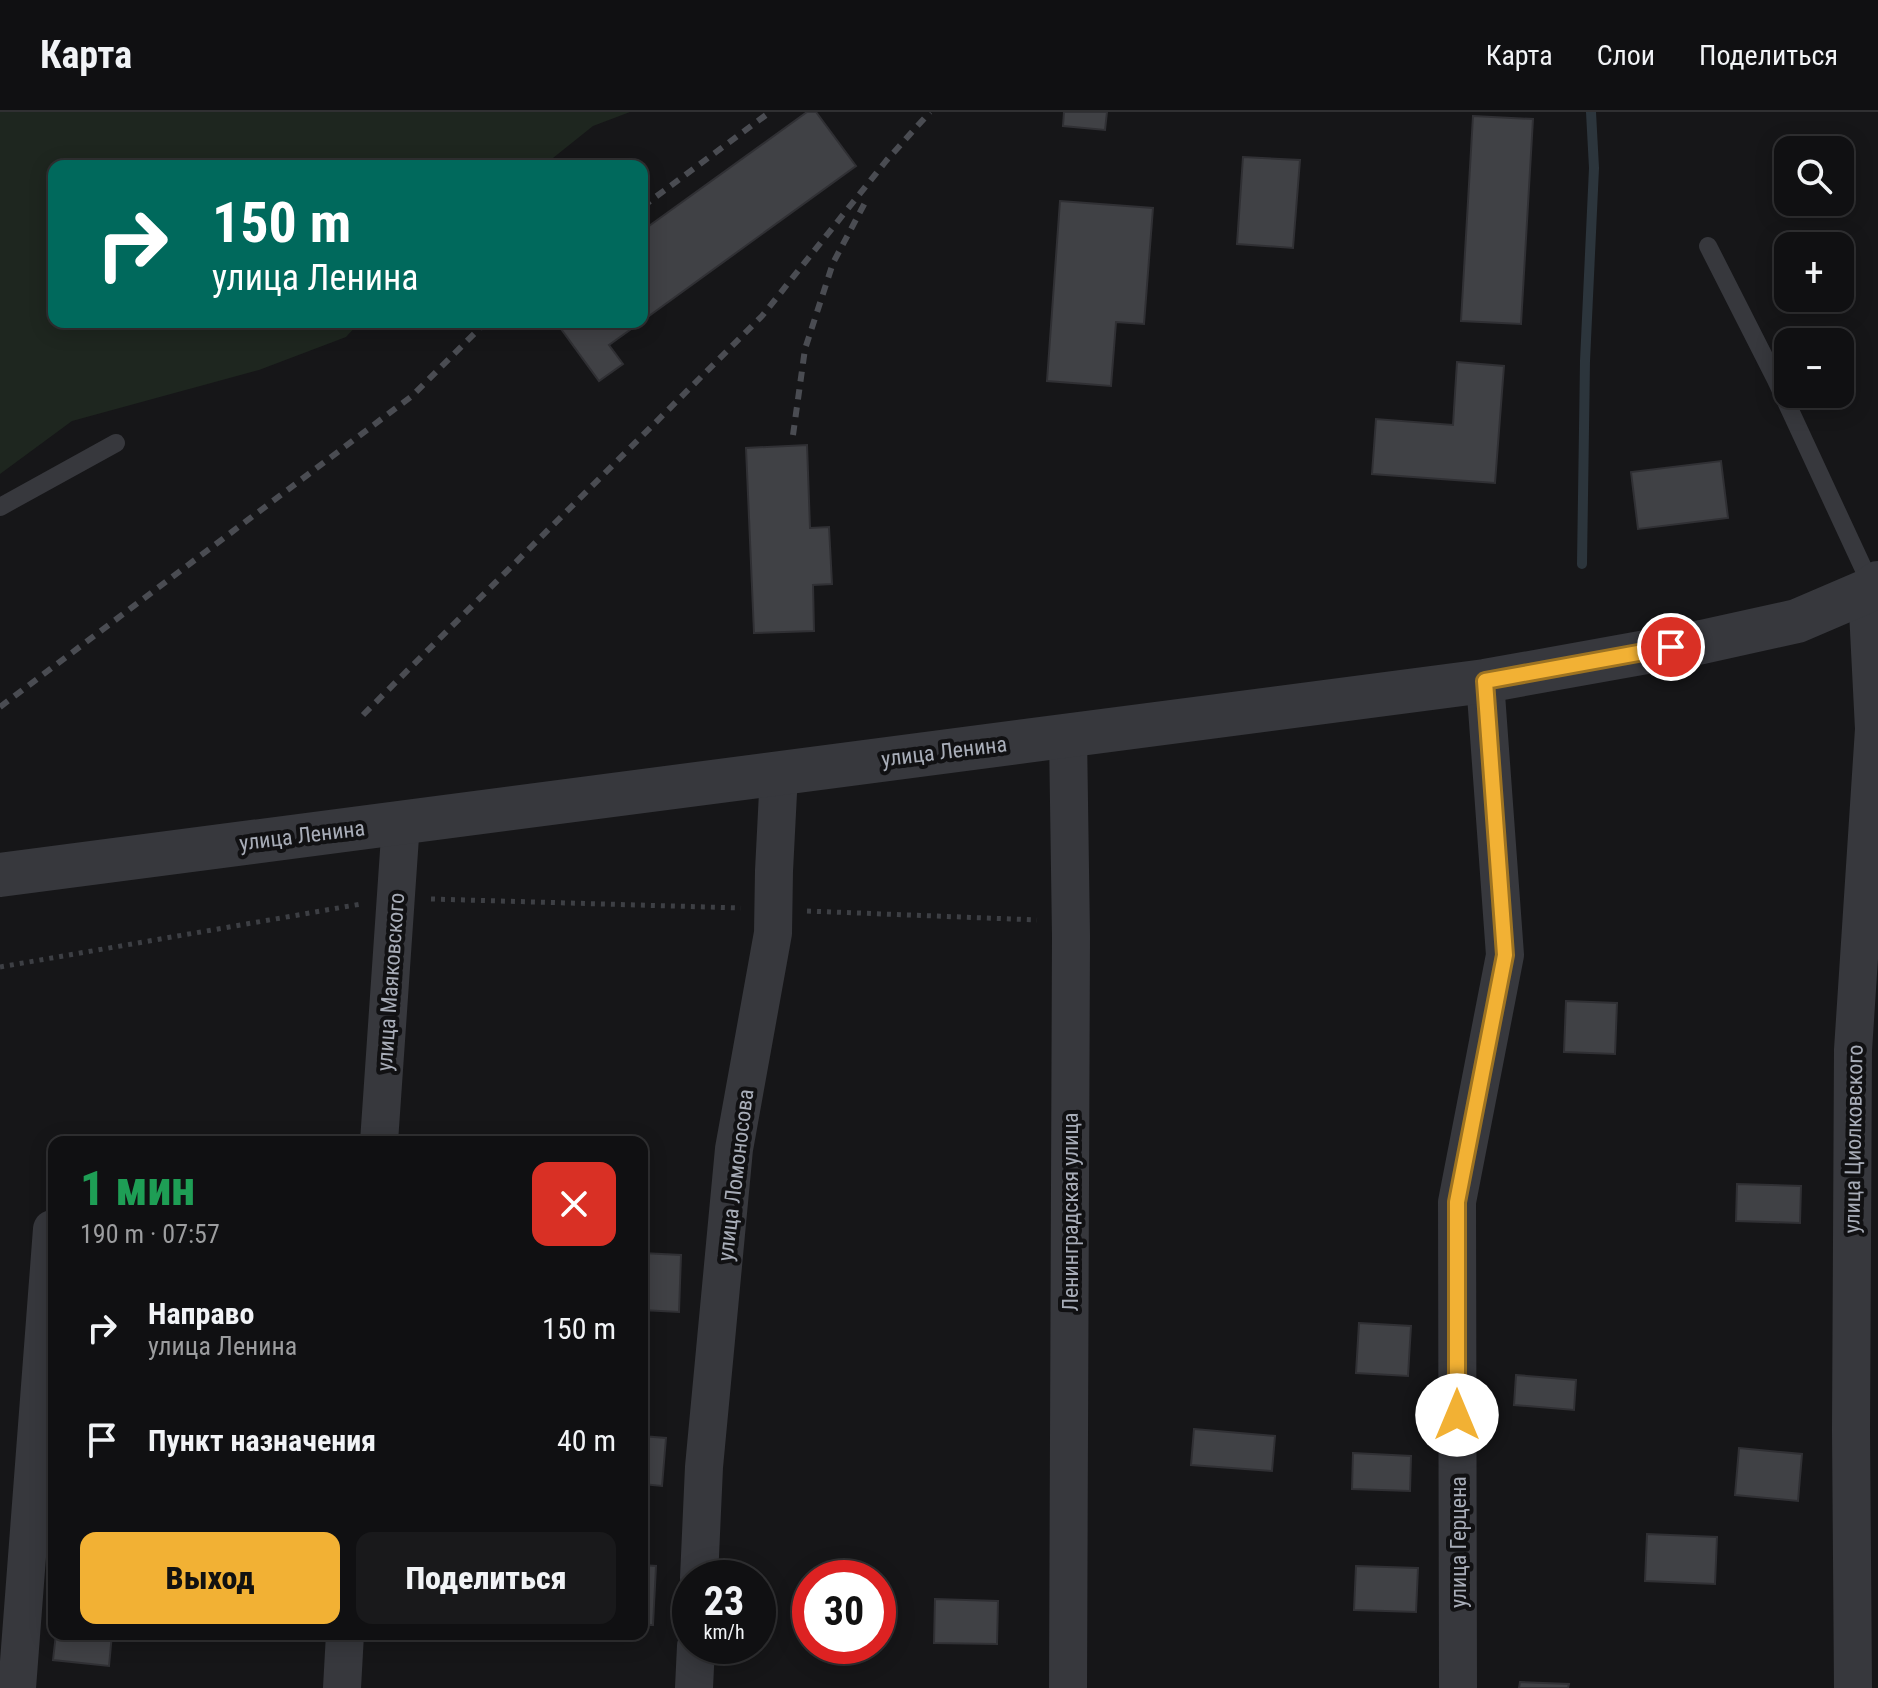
<!DOCTYPE html>
<html lang="ru">
<head>
<meta charset="utf-8">
<style>
	:root { --surface:#101012; --page:#19191b; --text:#f1f3f6; --muted:#9c9d9f; --line:#303032; --accent:#f2b134 }
	body { margin:0; font-family:"Roboto Condensed",sans-serif; background:var(--page); color:var(--text); height:100vh; display:flex; flex-direction:column; font-size:30px; white-space:nowrap }
	* { box-sizing:border-box; margin:0 }
	p { font-size:26px; color:var(--muted) }
	.icon { flex:none; width:44px; height:44px; fill:none; stroke:currentColor; stroke-width:2; stroke-linecap:round; stroke-linejoin:round }
	.map { position:relative; flex:1; overflow:hidden }
	.side { position:absolute; left:48px; top:1024px; width:600px; height:504px; display:flex; flex-direction:column; background:var(--surface); border-radius:16px; box-shadow:0 4px 20px #0003,0 0 0 2px var(--line) }
	.side>* { flex:none }
	.banner { position:absolute; left:48px; top:48px; width:600px; height:168px; border-radius:16px; box-shadow:0 4px 20px #0003,0 0 0 2px var(--line); background:#00695c; color:#fff; overflow:hidden }
	.controls { position:absolute; left:1774px; top:24px; display:grid; gap:16px }
	.controls a { display:grid; place-items:center; width:80px; height:80px; border-radius:16px; background:var(--surface); box-shadow:0 4px 20px #0003,0 0 0 2px var(--line); font-size:40px }
	.speed { position:absolute; left:672px; top:1448px; display:flex; gap:16px; font-size:40px; font-weight:700; text-align:center }
	.speed>* { display:grid; place-content:center; width:104px; height:104px; border-radius:50%; background:var(--surface); box-shadow:0 4px 20px #0003,0 0 0 2px var(--line); line-height:1 }
	.speed small { font-size:20px; font-weight:400 }
	.speed .limit { border:12px solid #d22; background:#fff; color:#111 }
	.pin { position:absolute; display:grid; place-items:center; width:68px; height:68px; color:#fff; margin:-34px; border:4px solid #fff; border-radius:50%; box-shadow:0 2px 8px #0007 }
	.me { position:absolute; width:88px; margin:-44px; rotate:0deg; stroke-linejoin:round; filter:drop-shadow(0 0 6px #0008) }
	.turn { display:flex; align-items:center; gap:28px; height:168px; padding:0 32px; font-size:36px }
	.turn .icon { width:104px; height:104px; stroke-width:2.5 }
	.turn b { display:block; font-size:56px; line-height:68px }
	.round { display:grid; place-items:center; flex:none; width:84px; height:84px; border-radius:16px; background:var(--page) }
	.headline { display:flex; align-items:center; justify-content:space-between; height:136px; padding:0 32px }
	h1 { font-size:48px; font-weight:800; line-height:60px; color:#1e9e55 }
	.button { display:flex; gap:16px; margin-top:auto; padding:16px 32px }
	.button a { flex:1; height:92px; border-radius:16px; background:var(--accent); color:#111; font-size:32px; font-weight:800; line-height:92px; text-align:center }
	.button a+a { background:var(--page); color:var(--text) }
	ul { padding:0; list-style:none }
	li { display:flex; align-items:center; gap:24px; height:112px; padding:0 32px }
	li div { flex:1 }
	li b { display:block; font-size:30px }
	li em { font-style:normal }
	header { display:flex; align-items:center; gap:48px; box-sizing:border-box; height:112px; padding:0 40px; background:var(--surface); border-bottom:2px solid var(--line) }
	header strong { font-size:38px }
	nav { display:flex; gap:44px; margin-inline-start:auto; font-size:28px }
	.map>svg:first-child { display:block }
	.green { fill:#1e261f }
	.lines { fill:none; stroke-linecap:round; stroke-linejoin:round }
	.stream { stroke:#2c353c; stroke-width:10 }
	.building { fill:#404145; stroke:#303034; stroke-width:2 }
	.path { stroke:#3d3f44; stroke-width:5; stroke-dasharray:4 6; stroke-linecap:butt }
	.service { stroke:#37383d; stroke-width:18 }
	.minor { stroke:#37383d; stroke-width:38 }
	.tertiary { stroke:#37383d; stroke-width:44 }
	.rail { stroke:#4a4c52; stroke-width:6; stroke-dasharray:10 8; stroke-linecap:butt }
	.route-casing { stroke:#9d7322; stroke-width:20 }
	.route { stroke:#f2b134; stroke-width:14 }
	.labels { text-anchor:middle; stroke-width:8; stroke-linejoin:round; paint-order:stroke }
	.street-label { font-size:22px; fill:#a8adb8; stroke:#111113 }
</style>
</head>
<body>
<header>
<strong>Карта</strong>
<nav><a>Карта</a><a>Слои</a><a>Поделиться</a></nav>
</header>
<div class="map">
<svg width="1878" height="1576" viewBox="0 0 1878 1576">
	<rect width="100%" height="100%" fill="#161618"/>
	<path class="green" d="M0,0h630l-37,14 -50,40h-489v156h306l-14,15 -87,33 -187,51 -72,53z"/>
	<g class="lines">
		<path class="stream" d="M1582,452l3,-203 9,-193 -3,-56"/>
	</g>
	<path class="building" d="M807,0h9l40,54 -214,155v-90z
		M1064,0h43l-2,18 -42,-4z
		M1473,4l60,3 -12,205 -60,-3z
		M1243,45l57,3 -7,88 -56,-4z
		M1060,89l93,7 -9,116 -28,-2 -5,64 -64,-5z
		M556,210h85l-32,23 14,19 -24,17z
		M1457,250l47,4 -9,117 -123,-9 4,-55 77,6z
		M807,333l3,83 19,-1 3,57 -19,1 1,46 -60,2 -8,-185z
		M1721,349l7,57 -90,11 -7,-57z
		M1566,889l51,2 -2,51 -51,-2z
		M1737,1072l64,2 -1,37 -64,-2z
		M642,1141l39,2 -2,57 -37,-2z
		M1359,1211l52,3 -3,50 -52,-3z
		M1516,1263l60,5 -2,30 -60,-5z
		M1194,1317l81,7 -3,35 -81,-6z
		M642,1324l24,2 -4,48 -20,-2z
		M1739,1336l63,6 -4,47 -63,-6z
		M1353,1341l58,3 -1,35 -58,-2z
		M1647,1422l70,3 -2,47 -70,-3z
		M642,1453l14,1 -3,59h-11z
		M1356,1454l62,2 -2,44 -62,-2z
		M935,1487l63,2 -1,43 -63,-1z
		M56,1522h56l-3,32 -56,-6z
		M1520,1570l49,2 -1,4h-49z"/>
	<g class="lines">
		<path class="path" d="M431,787l310,9
			M807,799l230,9
			M0,855l361,-63"/>
		<path class="service" d="M1708,134l68,134 96,207
			M0,395l116,-64"/>
		<path class="minor" d="M379,1030l22,-320
			M699,1466l5,-111 30,-318 39,-216 1,-62 5,-98
			M17,1576l35,-459
			M342,1576l3,-54
			M694,1576l2,-42
			M1068,1576l3,-752 -3,-201
			M1458,1576l-1,-486 48,-247 -20,-274
			M1853,1576l-2,-258 2,-380 21,-321 -7,-138"/>
		<path class="tertiary" d="M0,763l1485,-194 217,-39 95,-21 70,-30 11,-8"/>
		<path class="rail" d="M642,95l128,-95
			M793,323l12,-86 28,-86 35,-66
			M0,595l412,-311 74,-74
			M363,603l399,-399 124,-155 44,-49"/>
	</g>
	<g class="lines">
		<g class="route-casing">
			<path id="route" d="M1457,1303v-213l48,-247 -20,-274 186,-34"/>
		</g>
		<use href="#route" class="route"/>
	</g>
	<g class="labels">
		<g class="street-label">
			<text transform="translate(944 639) rotate(-7)" y="8">улица Ленина</text>
			<text transform="translate(302 723) rotate(-7)" y="8">улица Ленина</text>
			<text transform="translate(390 870) rotate(-86)" y="8">улица Маяковского</text>
			<text transform="translate(1853 1027) rotate(-89)" y="8">улица Циолковского</text>
			<text transform="translate(735 1063) rotate(-83)" y="8">улица Ломоносова</text>
			<text transform="translate(1070 1100) rotate(-90)" y="8">Ленинградская улица</text>
			<text transform="translate(1458 1430) rotate(-90)" y="8">улица Герцена</text>
		</g>
	</g>
</svg>
<div class="controls">
<a><svg class="icon" aria-label="search" viewBox="0 0 24 24"><circle cx="10" cy="10" r="6"/><path d="M15 15l6 6"/></svg></a>
<a>+</a>
<a>−</a>
</div>
<div class="speed"><div>23<small>km/h</small></div><div class="limit">30</div></div>
<div class="pin" style="left:1671px;top:535px;background:#d93025"><svg class="icon" aria-label="arrive" viewBox="0 0 24 24"><path d="M6 21V4h12l-3 4 3 4H6"/></svg></div>
<svg class="me" style="left:1457px;top:1303px" viewBox="-20 -20 40 40"><circle r="19" fill="#fff"/><path d="M0-13L10 11 0 6-10 11z" fill="#f2b134"/></svg>
<div class="banner">
<div class="turn"><svg class="icon" aria-label="right" viewBox="0 0 24 24"><path d="M7 20v-9h11M14 6l5 5-5 5"/></svg><div><b>150 m</b>улица Ленина</div></div>
</div>
<section class="side">
<div class="headline"><div><h1>1 мин</h1><p>190 m · 07:57</p></div><a class="round" style="background:#d93025;color:#fff"><svg class="icon" aria-label="close" viewBox="0 0 24 24"><path d="M6 6l12 12M18 6L6 18"/></svg></a></div>
<ul>
<li><svg class="icon" aria-label="right" viewBox="0 0 24 24"><path d="M7 20v-9h11M14 6l5 5-5 5"/></svg><div><b>Направо</b><p>улица Ленина</p></div><em>150 m</em></li>
<li><svg class="icon" aria-label="arrive" viewBox="0 0 24 24"><path d="M6 21V4h12l-3 4 3 4H6"/></svg><div><b>Пункт назначения</b></div><em>40 m</em></li>
</ul>
<div class="button"><a>Выход</a><a>Поделиться</a></div>
</section>
</div>
</body>
</html>
